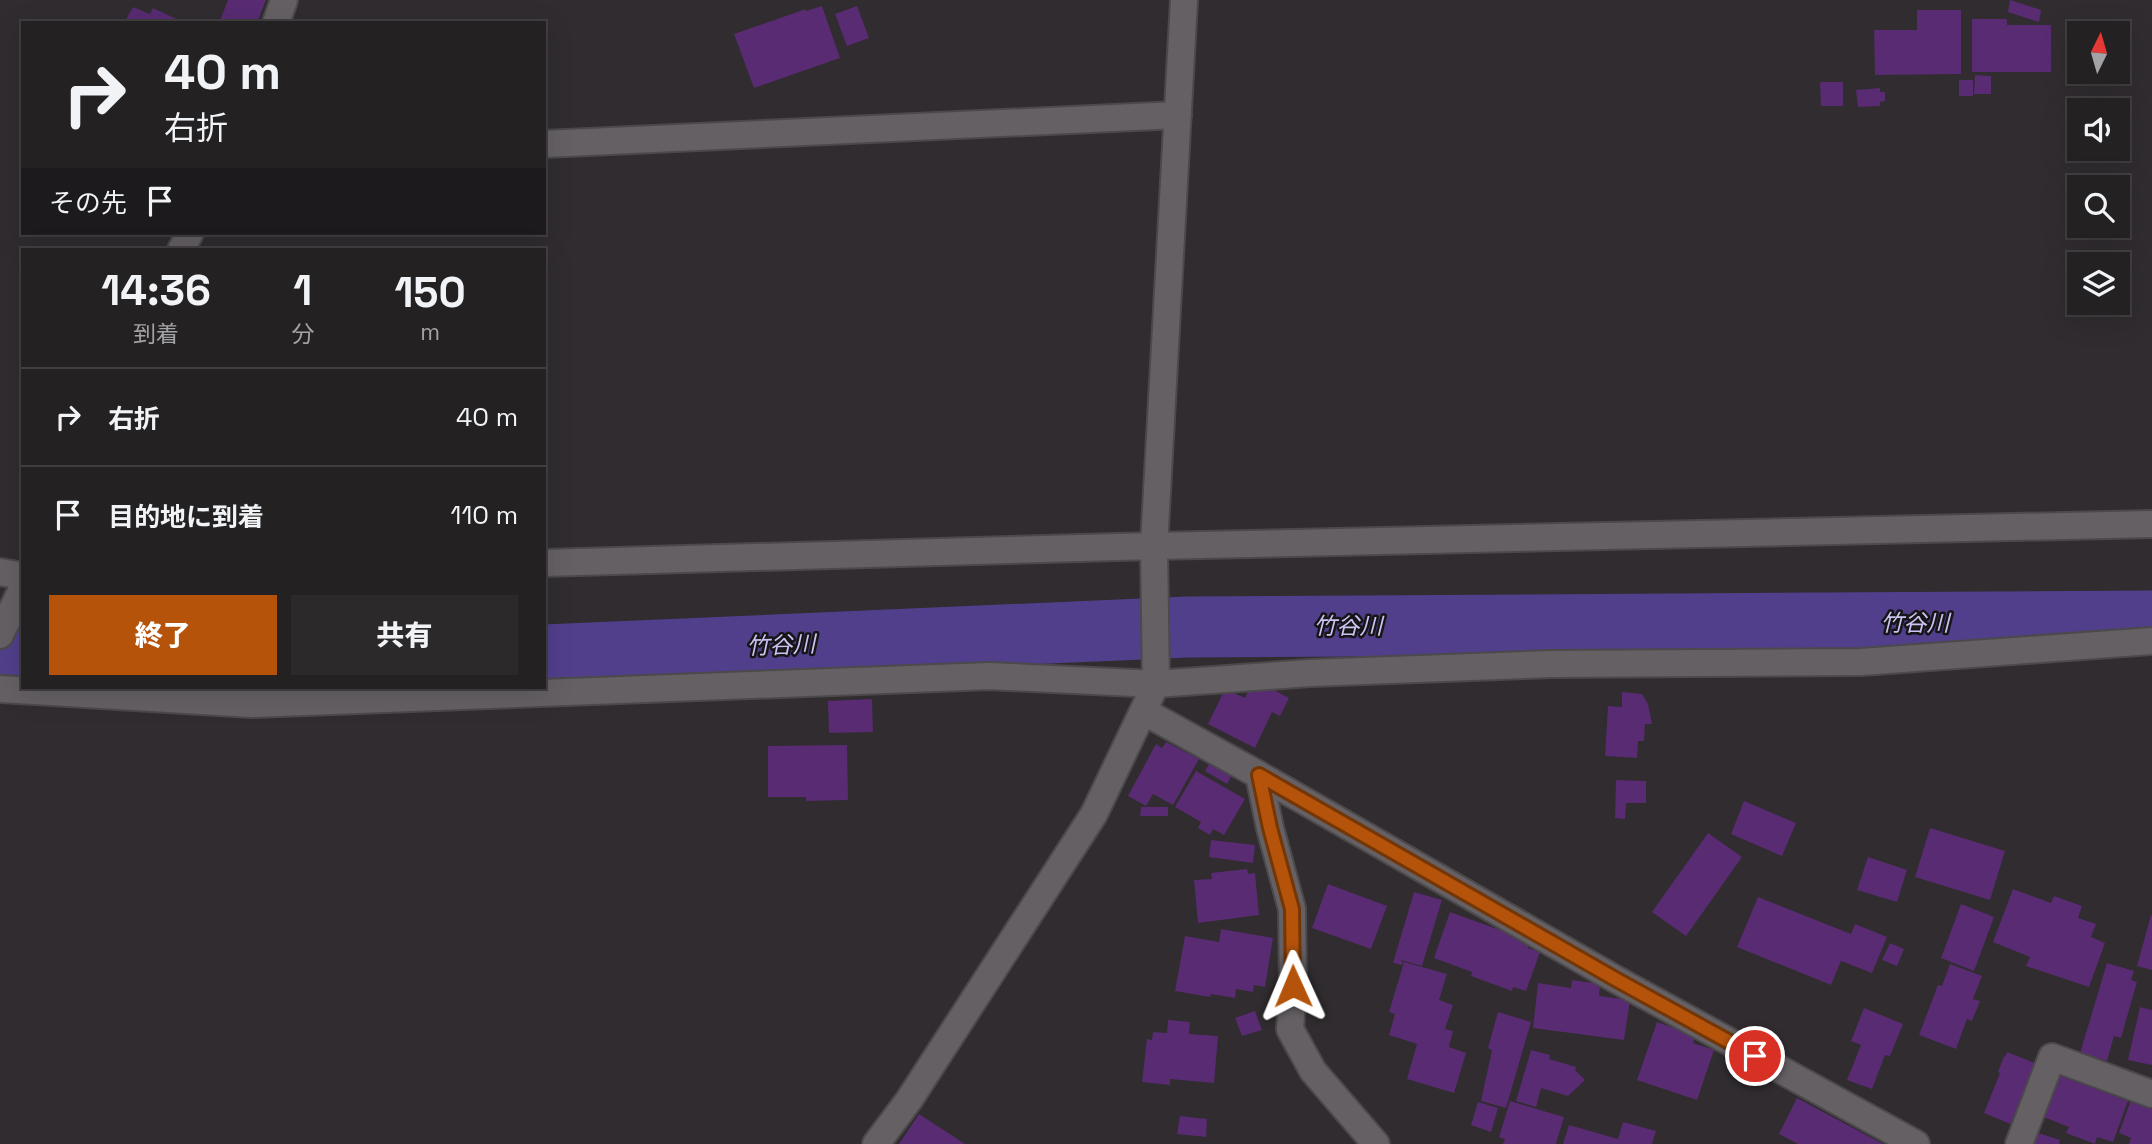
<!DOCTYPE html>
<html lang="ja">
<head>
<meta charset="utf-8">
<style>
	:root { --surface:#242123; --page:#2c292b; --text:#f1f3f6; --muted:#a3a3a6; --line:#413e41; --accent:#b45309 }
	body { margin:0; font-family:"Space Grotesk","Noto Sans JP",sans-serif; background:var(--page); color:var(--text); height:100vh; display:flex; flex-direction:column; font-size:26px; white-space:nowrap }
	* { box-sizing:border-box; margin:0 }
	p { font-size:23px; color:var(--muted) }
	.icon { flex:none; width:38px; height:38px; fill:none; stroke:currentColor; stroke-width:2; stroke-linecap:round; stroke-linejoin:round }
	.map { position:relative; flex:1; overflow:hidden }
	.side { position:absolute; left:21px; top:248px; width:525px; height:441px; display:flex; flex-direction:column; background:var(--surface); border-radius:0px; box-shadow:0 7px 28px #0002,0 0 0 2px var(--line) }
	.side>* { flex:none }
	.banner { position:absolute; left:21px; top:21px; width:525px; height:214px; border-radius:0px; box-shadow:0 7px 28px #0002,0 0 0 2px var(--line); background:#242123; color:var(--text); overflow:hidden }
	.needle { width:46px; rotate:5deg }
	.controls { position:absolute; left:2067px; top:21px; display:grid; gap:14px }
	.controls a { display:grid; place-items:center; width:63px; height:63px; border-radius:0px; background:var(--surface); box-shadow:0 7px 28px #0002,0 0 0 2px var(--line); font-size:35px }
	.pin { position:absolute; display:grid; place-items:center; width:60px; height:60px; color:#fff; margin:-30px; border:4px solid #fff; border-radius:50%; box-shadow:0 2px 7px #0007 }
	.me { position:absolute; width:77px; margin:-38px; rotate:359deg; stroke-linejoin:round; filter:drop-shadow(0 0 5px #0008) }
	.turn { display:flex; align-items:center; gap:24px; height:147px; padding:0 28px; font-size:32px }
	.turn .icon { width:91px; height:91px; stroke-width:2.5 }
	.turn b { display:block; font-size:49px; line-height:60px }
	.then { display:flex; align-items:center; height:66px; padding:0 28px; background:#0003; gap:14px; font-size:26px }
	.eta { display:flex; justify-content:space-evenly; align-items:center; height:119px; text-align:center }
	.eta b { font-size:42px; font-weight:800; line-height:49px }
	.primary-button { display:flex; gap:14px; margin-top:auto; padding:14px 28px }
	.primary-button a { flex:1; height:80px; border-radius:0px; background:var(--accent); color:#fff; font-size:28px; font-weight:800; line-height:80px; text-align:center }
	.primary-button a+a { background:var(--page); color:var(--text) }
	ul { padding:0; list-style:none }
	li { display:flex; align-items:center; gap:21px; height:98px; padding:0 28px; border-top:2px solid var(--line) }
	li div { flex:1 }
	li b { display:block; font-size:26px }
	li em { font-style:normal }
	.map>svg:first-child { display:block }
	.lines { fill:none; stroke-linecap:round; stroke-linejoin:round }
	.river { stroke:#513f8b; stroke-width:61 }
	.building { fill:#582b72 }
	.minor-casing { stroke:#4c494b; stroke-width:30 }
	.minor { stroke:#656064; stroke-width:26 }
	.route-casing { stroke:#753606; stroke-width:18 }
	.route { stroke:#b45309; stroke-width:12 }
	.labels { text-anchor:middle; stroke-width:5; stroke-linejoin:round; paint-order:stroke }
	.water-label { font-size:23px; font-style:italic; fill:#cbc4f0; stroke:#171517 }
</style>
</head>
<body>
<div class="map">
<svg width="2152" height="1144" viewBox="0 0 2152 1144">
	<rect width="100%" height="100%" fill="#302c2f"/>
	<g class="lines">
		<path class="river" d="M0,653l23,4
			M544,655l643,-28 965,-6"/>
	</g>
	<path class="building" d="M228,0h38l-9,23h-38z
		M2010,0l31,10 -2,12 -31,-10z
		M822,6l18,52 -86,30 -20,-54 72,-25v2z
		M857,6l12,32 -22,8 -12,-32z
		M133,7l17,7 3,-6 32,15h-61z
		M1917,10h44v64l-86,1 -1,-45h43z
		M1972,19h35v6h44v47h-79z
		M1975,75l16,1v18h-17z
		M1959,80h14v16h-14z
		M1820,82h23v24h-22z
		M1880,88v4h5v9l-5,1v4l-22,1 -2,-17z
		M1266,686l23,12 -9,18 -8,-4 -17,36 -47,-24 17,-35 20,9 5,-10z
		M1622,692l20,2 6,10 4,20h-7l-1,17h-6l-1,17 -32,-2 3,-50 14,1z
		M872,699l1,33 -44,1 -1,-32z
		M1166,742l33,17 -26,46 -20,-11 -7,12 -18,-10 28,-52 6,4z
		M847,745l1,55 -42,1v-4h-38v-51z
		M1210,762l22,13 -5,9 -22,-13z
		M1196,771l49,28 -21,36 -11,-6 -3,6 -12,-7 3,-6 -26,-15z
		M1616,780l30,1v22h-20l-1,16 -10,-1z
		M1744,801l52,22 -14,33 -51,-22z
		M1141,807h27v9h-28z
		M1930,828l75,23 -15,49 -75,-23z
		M1708,833l34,24 -56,79 -34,-24z
		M1211,840l44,5 -2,18 -44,-6z
		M1868,857l39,13 -10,32 -40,-12z
		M1247,869l1,5 7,-1 4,42 -61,8 -4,-43 18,-1 -1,-6z
		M1328,884l59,22 -16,43 -59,-21z
		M2013,889l38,14 3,-7 28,10 -4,12 18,6 -5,13 14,6 -16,44 -63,-21 4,-9 -37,-15z
		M1414,892l28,8 -20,66 -18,-5 1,-4 -1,4 -5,-2 4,3 -1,3 -9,-2z
		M1758,897l93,37 4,-10 32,13 -15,36 -31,-12 -10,24 -94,-38z
		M1961,904l33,13 -20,54 -33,-13z
		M1450,912l80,29 -2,7 12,4 -14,39 -13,-4 -1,4 -41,-15 1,-4 -38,-14z
		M2151,915h1v55l-15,-4z
		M1221,929l52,9 -8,49 -11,-2 -1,7 -17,-3 -1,9 -24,-4 -1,3 -35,-6 10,-55 34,6z
		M1890,943l14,6 -7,17 -15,-6z
		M1404,962l43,12 -8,26 14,5 -8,24 8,2 -4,16 17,6 -12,40 -47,-14 10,-35 -28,-9 6,-21 -6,-2z
		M2107,963l27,8 -3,9 6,2 -16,56 -7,-2 -7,25 -27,-8z
		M1950,964l32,12 -9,23 7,2 -8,20 -5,-2 -11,30 -37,-14 19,-50 4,1z
		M1572,980l28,4 -1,12 31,4 -6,40 -91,-12 5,-45 33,5z
		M2140,1007l12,3v55l-24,-5z
		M1864,1008l39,16 -13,32 -5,-1 -13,34 -25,-9 14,-35 -10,-4z
		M1255,1011l7,19 -20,6 -7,-18z
		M1498,1012l33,10 -25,86 -25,-7 11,-51 -4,-2z
		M1168,1020l22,2 -1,12 29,2 -4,47 -44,-4v6l-28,-3 5,-43 5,1 1,-8 14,1z
		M1657,1022l38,13 -2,8 21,7 -17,50 -60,-20z
		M1531,1050l19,5 -1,4 27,8 -1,3 10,10 -17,16 -27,-8 -5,19 -20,-6z
		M2007,1052l30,12 -24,61 -29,-12 16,-40 -2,-1 6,-16 1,1z
		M2056,1074l72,27 -15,41 -16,-5 -2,7 -29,-11 3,-6 -28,-11z
		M1797,1098l86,46h-85l-19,-10z
		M2131,1100l21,8v36h-23l2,-6 -12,-5z
		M1510,1101l54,16 -8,27h-53l2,-5 -6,-2z
		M1478,1102l20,6 -7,24 -20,-7z
		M919,1114l46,30h-66z
		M1180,1116l27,3 -1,18 -29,-3z
		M1623,1122l33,9 -4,13h-89l6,-19 49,14z
		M2035,1132l25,8 -1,4h-28z"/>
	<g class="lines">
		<g class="minor-casing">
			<path id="minor" d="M276,23l8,-23
				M544,144l634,-29
				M181,250l9,-17
				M544,563l610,-17 998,-22
				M0,572l23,4
				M0,635l23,-48
				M0,689l252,15 737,-28 167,8 154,-11 241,-9 310,-2 291,-21
				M1143,711l116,64 358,205 299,164
				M1259,775l11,53 22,81 1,78 -3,42 23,42 63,73
				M876,1144l33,-44 185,-286 62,-130 -2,-138 30,-546
				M2019,1144l33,-87 100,37"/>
		</g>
		<use href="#minor" class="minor"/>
	</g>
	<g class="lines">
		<g class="route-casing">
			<path id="route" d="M1293,986l-1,-77 -22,-81 -11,-53 358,205 138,76"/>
		</g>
		<use href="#route" class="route"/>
	</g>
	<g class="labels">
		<g class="water-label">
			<text x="1915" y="631">竹谷川</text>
			<text x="1348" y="634">竹谷川</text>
			<text transform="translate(781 645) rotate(-2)" y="8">竹谷川</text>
		</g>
	</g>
</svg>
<div class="controls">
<a><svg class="needle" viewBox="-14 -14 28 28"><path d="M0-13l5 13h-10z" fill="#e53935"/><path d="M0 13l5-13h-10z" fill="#a3a3a6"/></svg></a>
<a><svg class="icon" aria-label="sound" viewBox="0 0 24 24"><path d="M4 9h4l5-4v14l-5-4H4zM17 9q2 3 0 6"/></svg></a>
<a><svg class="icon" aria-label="search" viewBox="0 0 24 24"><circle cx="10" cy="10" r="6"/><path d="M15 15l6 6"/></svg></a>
<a><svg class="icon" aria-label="layers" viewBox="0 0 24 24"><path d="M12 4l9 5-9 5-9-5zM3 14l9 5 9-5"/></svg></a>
</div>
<div class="pin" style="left:1755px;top:1056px;background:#d93025"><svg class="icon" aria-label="arrive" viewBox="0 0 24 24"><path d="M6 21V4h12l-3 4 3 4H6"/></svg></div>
<svg class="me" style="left:1293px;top:986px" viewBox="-20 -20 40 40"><path d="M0-17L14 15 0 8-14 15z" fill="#b45309" stroke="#fff" stroke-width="4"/></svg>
<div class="banner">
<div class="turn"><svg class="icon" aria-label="right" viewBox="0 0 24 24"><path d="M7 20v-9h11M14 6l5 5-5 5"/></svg><div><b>40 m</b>右折</div></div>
<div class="then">その先<svg class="icon" aria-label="arrive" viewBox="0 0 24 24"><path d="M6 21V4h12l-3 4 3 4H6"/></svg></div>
</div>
<section class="side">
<div class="eta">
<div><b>14:36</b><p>到着</p></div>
<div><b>1</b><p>分</p></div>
<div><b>150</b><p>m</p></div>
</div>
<ul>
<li><svg class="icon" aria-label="right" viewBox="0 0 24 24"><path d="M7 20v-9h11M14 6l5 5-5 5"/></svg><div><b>右折</b></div><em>40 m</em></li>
<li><svg class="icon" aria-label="arrive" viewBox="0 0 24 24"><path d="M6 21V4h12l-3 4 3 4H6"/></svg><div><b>目的地に到着</b></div><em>110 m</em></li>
</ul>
<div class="primary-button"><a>終了</a><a>共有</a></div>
</section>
</div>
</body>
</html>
